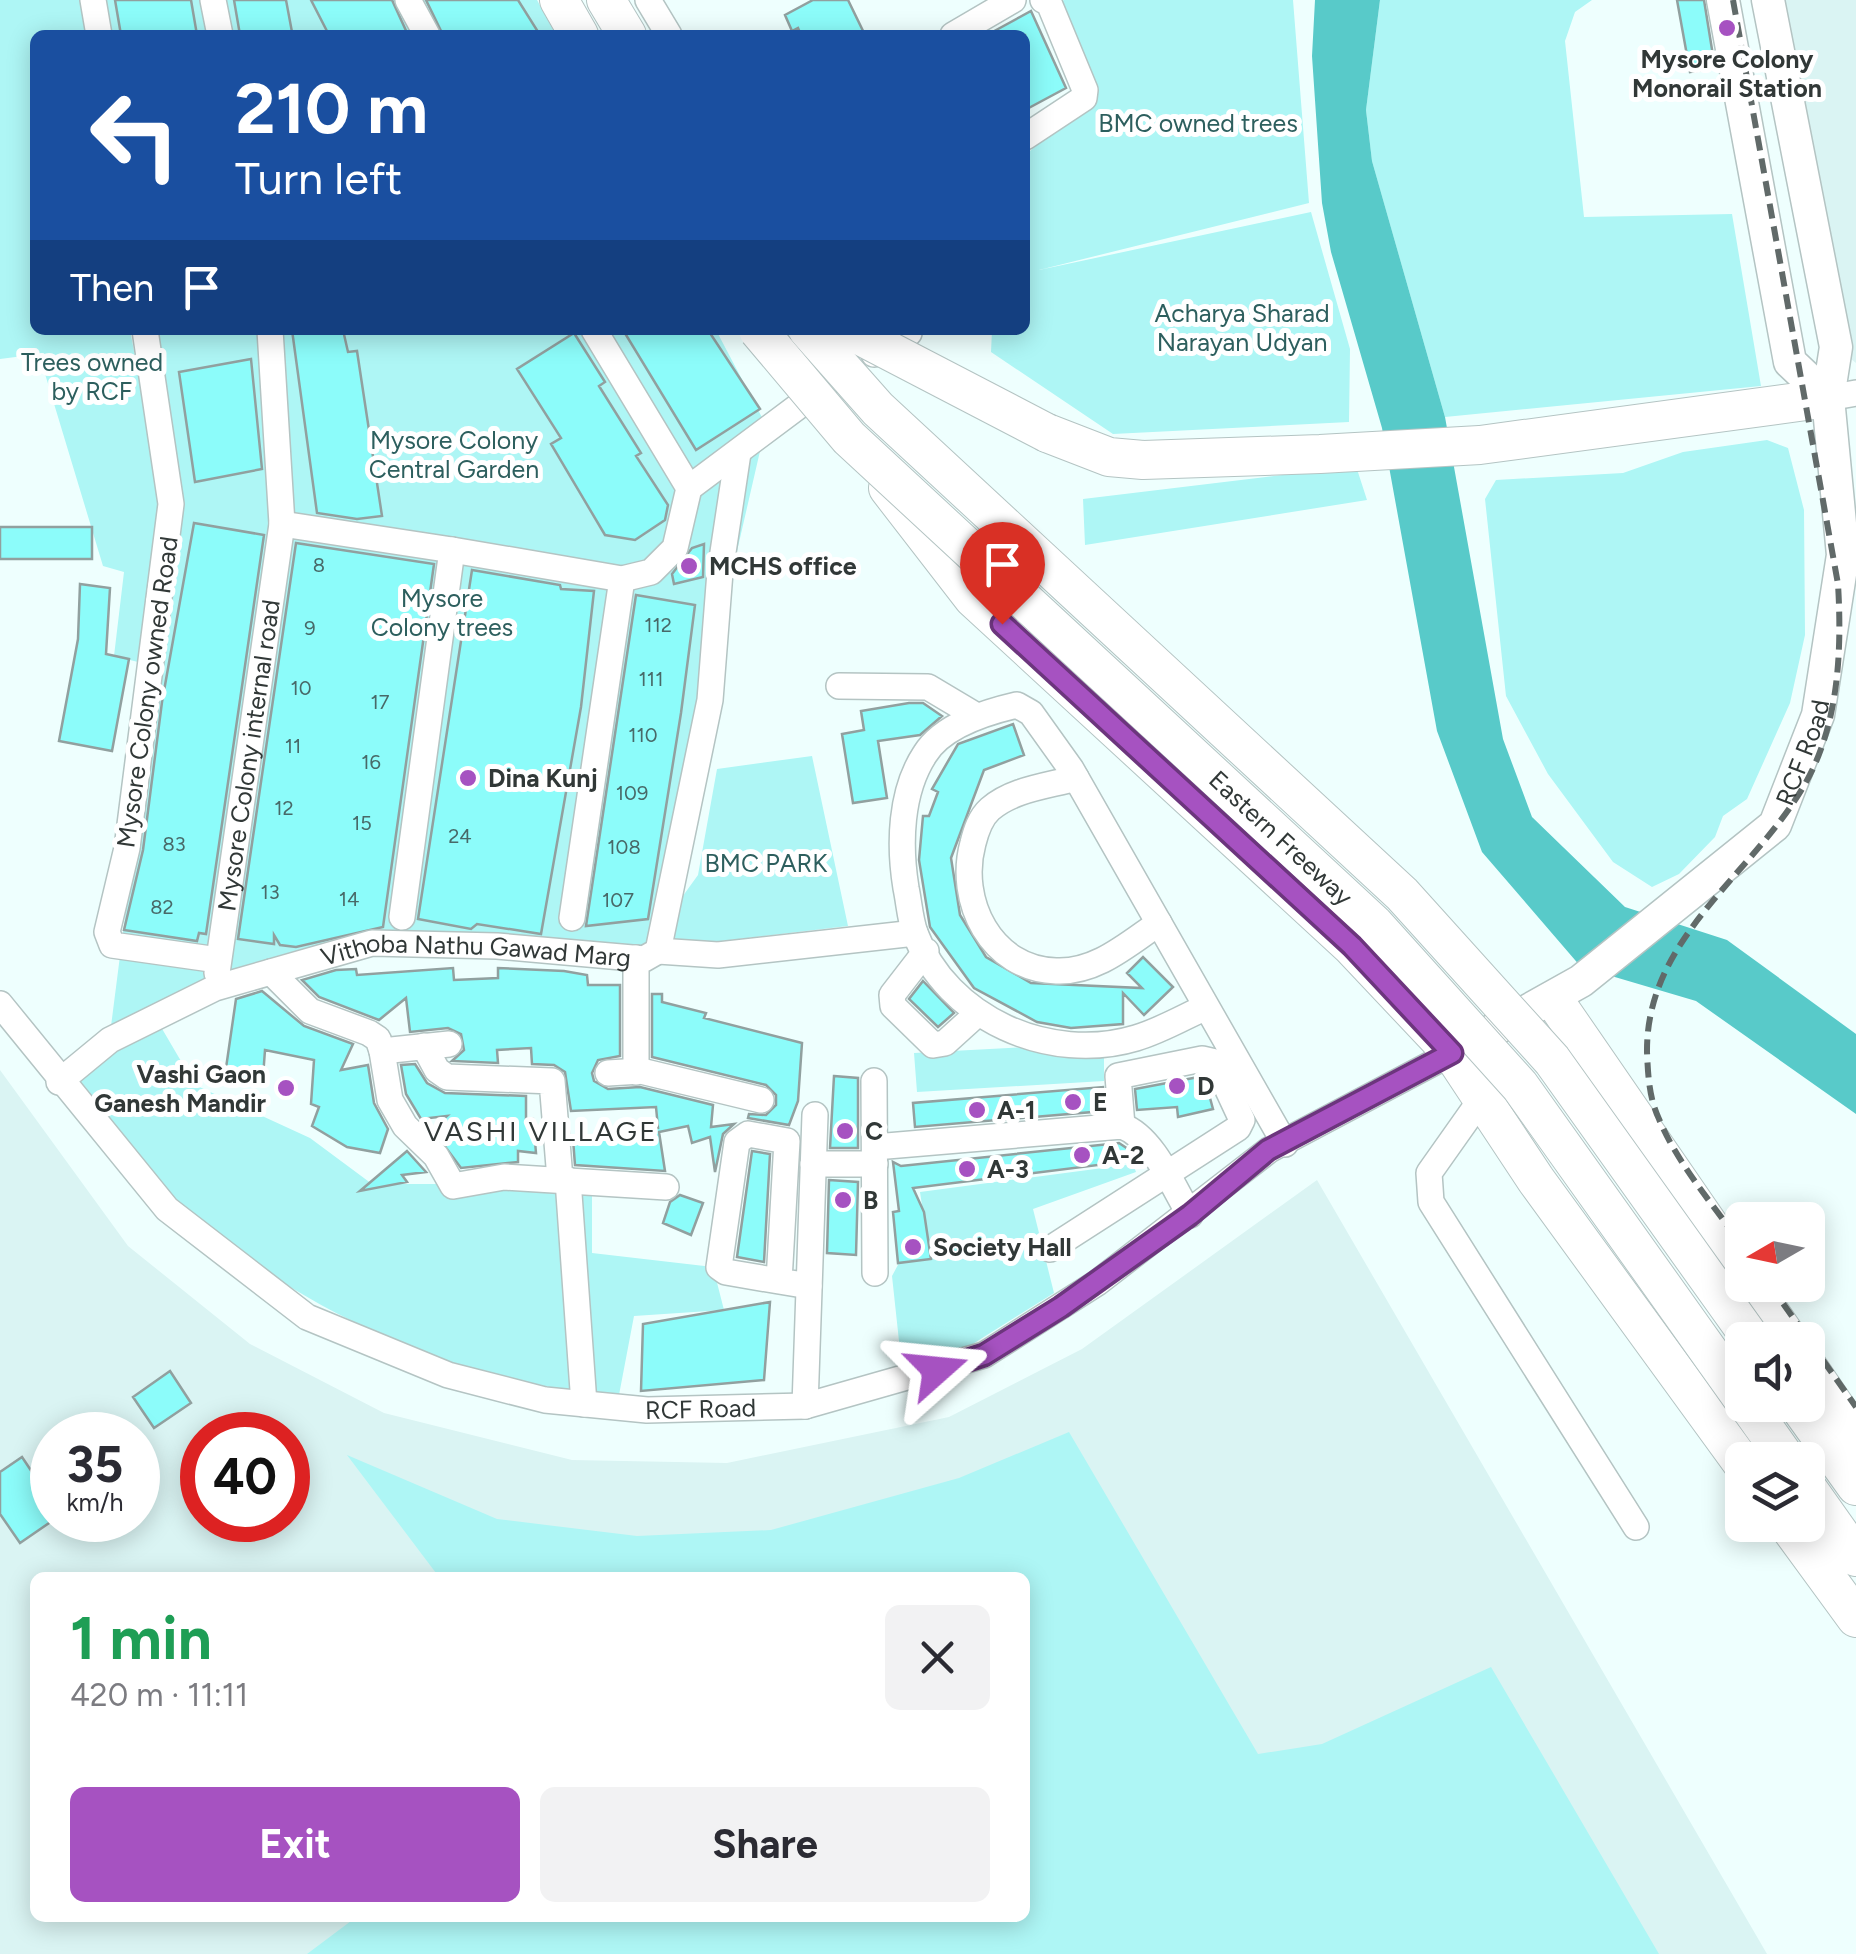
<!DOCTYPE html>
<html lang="en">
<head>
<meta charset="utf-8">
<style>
	:root { --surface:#fff; --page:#f2f2f3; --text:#2b2b33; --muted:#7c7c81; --accent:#a652c1 }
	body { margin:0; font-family:Figtree,sans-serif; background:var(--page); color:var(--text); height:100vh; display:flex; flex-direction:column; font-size:38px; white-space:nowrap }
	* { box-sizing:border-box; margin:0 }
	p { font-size:32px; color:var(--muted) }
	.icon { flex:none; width:55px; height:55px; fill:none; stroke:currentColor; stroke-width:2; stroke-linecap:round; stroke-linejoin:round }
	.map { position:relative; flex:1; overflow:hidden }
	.sheet { position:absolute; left:30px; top:1572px; width:1000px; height:350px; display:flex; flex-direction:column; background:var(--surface); border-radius:15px; box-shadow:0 5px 25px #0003 }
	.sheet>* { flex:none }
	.hud { position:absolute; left:30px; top:30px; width:1000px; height:305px; border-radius:15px; box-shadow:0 5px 25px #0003; background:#1a4fa0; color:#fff; overflow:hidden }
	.needle { width:65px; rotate:261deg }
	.controls { position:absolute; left:1725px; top:1202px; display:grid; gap:20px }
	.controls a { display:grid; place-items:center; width:100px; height:100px; border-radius:15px; background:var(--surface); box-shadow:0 5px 25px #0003; font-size:50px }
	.speed { position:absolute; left:30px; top:1412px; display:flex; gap:20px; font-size:50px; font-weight:700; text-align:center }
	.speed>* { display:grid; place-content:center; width:130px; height:130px; border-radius:50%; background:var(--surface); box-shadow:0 5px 25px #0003; line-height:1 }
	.speed small { font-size:25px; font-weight:400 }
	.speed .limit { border:15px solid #d22; background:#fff; color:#111 }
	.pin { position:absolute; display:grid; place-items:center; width:85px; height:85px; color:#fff; margin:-102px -42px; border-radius:50% 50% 50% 0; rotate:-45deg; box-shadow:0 0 10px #0007 }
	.pin .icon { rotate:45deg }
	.me { position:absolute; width:110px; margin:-55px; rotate:72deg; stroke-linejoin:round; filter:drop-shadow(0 0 8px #0008) }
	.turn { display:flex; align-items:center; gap:35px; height:210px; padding:0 40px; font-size:45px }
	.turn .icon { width:130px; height:130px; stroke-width:2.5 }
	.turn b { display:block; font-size:70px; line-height:85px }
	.then { display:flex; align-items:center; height:95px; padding:0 40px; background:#0003; gap:20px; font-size:38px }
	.round { display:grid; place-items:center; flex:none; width:105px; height:105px; border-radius:15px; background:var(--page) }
	.headline { display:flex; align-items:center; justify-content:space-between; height:170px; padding:0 40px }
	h1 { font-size:60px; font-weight:700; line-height:75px; color:#1e9e55 }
	.cta { display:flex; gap:20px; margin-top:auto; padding:20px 40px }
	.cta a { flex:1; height:115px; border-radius:15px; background:var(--accent); color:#fff; font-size:40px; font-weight:700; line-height:115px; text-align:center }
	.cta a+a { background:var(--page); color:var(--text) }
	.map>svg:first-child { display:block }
	.built { fill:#daf4f3; fill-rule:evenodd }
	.green { fill:#aef6f5 }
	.water { fill:#58cac9 }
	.building { fill:#8cfcfa; stroke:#91a09f; stroke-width:2.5 }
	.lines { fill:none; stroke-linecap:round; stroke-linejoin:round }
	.minor-casing { stroke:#b4c4c3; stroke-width:28 }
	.major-casing { stroke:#b4c4c3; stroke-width:35 }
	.highway-casing { stroke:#b4c4c3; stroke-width:40 }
	.minor { stroke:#fff; stroke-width:25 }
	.major { stroke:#fff; stroke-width:32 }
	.highway { stroke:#fff; stroke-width:38 }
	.rail { stroke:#616a69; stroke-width:6; stroke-dasharray:15 8; stroke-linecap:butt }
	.highway-bridge-casing { stroke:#b4c4c3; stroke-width:40; stroke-linecap:butt }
	.highway-bridge { stroke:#fff; stroke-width:38 }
	.route-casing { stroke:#6c357d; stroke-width:25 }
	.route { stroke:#a652c1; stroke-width:18 }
	.poi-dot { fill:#a652c1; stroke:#fff; stroke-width:4 }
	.labels { text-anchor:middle; stroke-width:10; stroke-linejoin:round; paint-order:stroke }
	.number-label { font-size:20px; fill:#486968 }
	.poi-label { font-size:25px; font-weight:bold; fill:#313837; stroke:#fff; text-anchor:start }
	.park-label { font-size:25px; fill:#2d5f5e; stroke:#fff }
	.street-label { font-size:25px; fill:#313837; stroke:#fff }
	.neighbourhood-label { font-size:28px; letter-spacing:2.5px; fill:#313837; stroke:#fff }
</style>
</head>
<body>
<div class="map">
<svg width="1856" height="1954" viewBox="0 0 1856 1954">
	<rect width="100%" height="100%" fill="#eefffe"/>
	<path class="built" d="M1785,0h71v363l-5,-4z
		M0,1070l128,176 122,98 134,69 188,47 155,3 222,-46 133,-68 235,-169 450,774h-1767zM52,1435h86v85h-86zM202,1435h86v85h-86zM35,1578h990v340h-990z"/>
	<path class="green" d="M0,0h81l5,35h-51v295h95l36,189 -24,144 -28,-7 10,-84 -21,-6 -64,-212 -39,5z
		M105,0h432l19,35h-445z
		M1064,0h229l16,203 -270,67 272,-58 39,137 -1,73 -236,12 -122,-82 1,-22h33v-175l71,-58 -39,-93z
		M1380,0h212l-17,12 -10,29 19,176 148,-3 29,172 -316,31 -73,-256 -6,-51z
		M156,330h560l50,95 -120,522 52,-72 19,-106 95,-13 36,170 -203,24 -273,-7 -262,91 49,-383 23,-140z
		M1767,440l21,8 16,62 1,125 -15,68 -43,96 -24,17 -8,21 -36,37 -27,13 -39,-25 -65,-88 -42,-78 -21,-197 11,-19 127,-7 60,-21z
		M1356,466l11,34 -282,45 -2,-46z
		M161,1027l34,58 115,53 62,46h220v69l121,14 11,43 -90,6 -15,79c-153,-8 -314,-82 -430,-181 -43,-37 -79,-88 -117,-131l44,-35z
		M1104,1043v38l-187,11 -3,-39z
		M1133,1164l3,8 -103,37 21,84 -86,54 -66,22 -10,-93 7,-13 31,-5 -10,-66z
		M1069,1432l189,322 64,-10 169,-77 168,287h-1352l48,-36h670v-340l-586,-1 -92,-122 150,64 140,17 134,-6 188,-52z"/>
	<path class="water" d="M1315,0h65l-14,110 6,51 73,256 58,322 29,78 93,90 102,33 129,94v80l-160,-113 -115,-34 -99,-115 -45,-121 -55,-303 -51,-176 -9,-49 -10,-147z"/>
	<path class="building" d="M115,0h76l6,35h-76z
		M234,0h52l6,32 -52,3z
		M311,0h81l16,35h-79z
		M426,0h92l22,35h-97z
		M813,0h35l17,35h-64l-3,-7 -6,3 -7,-16z
		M1677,0h27l11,68 -25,4z
		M1031,11l35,77 -41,22v-75h-38z
		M292,330h51l5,22 9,-1 25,165 -25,3 -40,-6z
		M623,330h85l52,79 -64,41z
		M574,333l31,49 -6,4 42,67 -5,3 32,49 -3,15 -30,20 -30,-5 -54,-91 10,-6 -44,-69z
		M251,359l11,110 -67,13 -16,-110z
		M194,523l70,12 -58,399 -7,-1 -2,8 -73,-11 19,-80 19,-148z
		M0,527h92v32h-92z
		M296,543l138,21 -51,363 -87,20 -16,-2 -6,-10v9l-36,-5z
		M704,544l-1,33 -29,7 -2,-10 20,-26z
		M472,570l88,15 1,4 33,2 -13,116 -40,227 -64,-10 -6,5 -53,-10z
		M80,584l30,4 -4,66 23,5 -17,92 -53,-10 19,-102z
		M636,595l59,10 -14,108 -33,206 -62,7z
		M909,703h14l19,13 -22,19 -42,6 9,57 -34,5 -11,-69 22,-4 -3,-19z
		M1013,724l11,31 -40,15 -33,88 9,57 26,42 45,26 111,5 -15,-15 16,-16 30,30 -29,28 -21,-22v31l-52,4 -34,-6 -63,-34 -44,-61 -11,-67 4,-44h6l9,-24 -6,-3 26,-45z
		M453,968l1,12 44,-2v-10l66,3 23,4 1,10h32v71l-22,4 -6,13 2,8 14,8 32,-2 73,18 -2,22 23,-3 -11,10 -8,38 -5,-35 -18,6 -4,-17 -29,6 6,39 -90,-6 -2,-26 85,-11 -2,-21 -85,4 -6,-39 -11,-7 -22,-1 -1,-16 -34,2 1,13 -46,-2 12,-11 -3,-16 -13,-6 -38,4 -4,-34 -27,22 -60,-23 -17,-17 34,-10 20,-1 1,6z
		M923,981l31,32 -16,14 -29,-28z
		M262,991l42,35 49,18 -12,26 27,-5 6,38 14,26 -8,24 -33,-6 -35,-21 7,-19 -8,-3 3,-44 -49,-10 -2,27 -37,-9 10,-69z
		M652,994h10v8l44,11 -2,5 98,25 -4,58 -9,24 -41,-7 1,-4 17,1 10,-10v-10l-10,-10 -114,-28z
		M415,1064l12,19 18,10 81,3v23h7l3,34 -18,-2v11l-57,6 -29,-39 15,-13 -26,3 -15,-25 -5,-29z
		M834,1076l24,2v70h-28z
		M1204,1076l9,33 -35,8 -1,-10 -40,3 -2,-21z
		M1103,1087l1,24 -189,16 -2,-24z
		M1119,1143l9,6 2,12 -217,27 11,24 7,47 -33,4 -5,-51 6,-1 -6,-49 8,4z
		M407,1151l19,21 -24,3 5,7 -47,9z
		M752,1151l18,3 -6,108 -27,-5z
		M829,1180l29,2 -2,73 -29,-2z
		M680,1195l23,8 -12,32 -28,-12 7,-21z
		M770,1302l-6,78 -123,11 2,-67z
		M170,1371l21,32 -37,25 -21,-31z
		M22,1457l30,45v19l-32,22 -20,-29v-42z"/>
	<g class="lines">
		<g class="minor-casing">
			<g id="minor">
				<path d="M93,0l6,35"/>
				<path d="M213,0l7,35"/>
				<path d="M408,0l19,35"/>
				<path d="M648,0l21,35"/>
				<path d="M953,35l60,-35"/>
				<path d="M1025,137l59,-39 1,-8 -36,-87 -6,-3"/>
				<path d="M145,330l26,174 -44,344 -20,84 5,13 106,15"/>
				<path d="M874,354l35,-21 -2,-3"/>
				<path d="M1828,398l28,-5"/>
				<path d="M689,488l135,-101"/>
				<path d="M282,524l170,26 -50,367"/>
				<path d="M452,550l170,29 29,-7 24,-24 14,-60 -95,-158"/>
				<path d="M839,686l89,1 47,28"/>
				<path d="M1076,778c-28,8 -63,11 -86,31 -10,9 -14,22 -17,34 -16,58 18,126 83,128 40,2 72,-27 103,-48"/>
				<path d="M572,918l50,-339"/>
				<path d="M658,951l60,4 197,-22"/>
				<path d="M926,951l-34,44 1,11 40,39 12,-2 32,-29"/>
				<path d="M271,972l39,39 59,22 9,6 4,12 67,-7"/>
				<path id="s1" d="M217,973l65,-449 -12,-194"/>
				<path id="s2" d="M0,1004l167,205 140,108 141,58 97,25 102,10 158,-4 179,-51 113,-72 172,-133 183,-97"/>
				<path d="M1206,1007c-22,10 -46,24 -70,31 -86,26 -189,-19 -221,-105 -5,-14 -6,-31 -9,-45 -7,-43 -6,-96 19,-134 18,-29 62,-42 92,-49l14,8 40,56 214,375"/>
				<path d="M424,1046l13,24 10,7 105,4 8,98"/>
				<path d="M382,1051l8,49 15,26 31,30 17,30 51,-9 162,10"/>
				<path d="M636,1072v-114"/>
				<path d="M608,1073l33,-2 120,29"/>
				<path d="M874,1081l1,192"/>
				<path id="s3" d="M59,1082l51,-42 105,-52 157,-45 125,3 147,13 14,-8 52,-251 10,-128 18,-119"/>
				<path d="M1482,1098l-53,75 2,29 205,325"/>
				<path d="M875,1147l247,-21c31,11 51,61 68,89"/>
				<path d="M813,1164h62"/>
				<path d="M568,1180l16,224"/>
				<path d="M1050,1249l188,-121 4,-8 -27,-58 -13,-3 -84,17 4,50"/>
				<path d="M779,1281l8,-140 -39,-7 -11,8 -18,125 7,5 53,9 30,5"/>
				<path d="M805,1406l10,-291"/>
			</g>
		</g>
		<g class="major-casing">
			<g id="major">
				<path d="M1723,0l67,362 38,36"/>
				<path id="s4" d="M1456,1051l125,-70 194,-156 43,-110 25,-160 -15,-157 8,-51 -68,-347"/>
			</g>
		</g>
		<g class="highway-casing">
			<path id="highway" d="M559,0l20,35
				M606,0l21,35
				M1047,433l62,24 34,3 177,-6 160,-9 348,-47
				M888,488l85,110 378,348 101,107 84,127 206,283
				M1554,1000l188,273
				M1751,1285l38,55
				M1808,1367l48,70
				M1748,1405l39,55
				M1798,1405l58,81
				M1808,1489l48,68
				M1788,1525l68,93"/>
		</g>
		<use href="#minor" class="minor"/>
		<use href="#major" class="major"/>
		<use href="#highway" class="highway"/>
		<path class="rail" d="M1733,0l105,584c4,66 1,140 -33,200 -52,91 -159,153 -158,268 1,23 2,46 12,67 19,46 55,86 83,127
			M1770,1285l86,122"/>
		<g class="highway-bridge-casing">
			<g id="highway-bridge">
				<path id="s5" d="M758,330l91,108 525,486 146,162 222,312"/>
				<path d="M808,330l70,79 524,485 150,166 200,280"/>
				<path d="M849,330l198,103"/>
			</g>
		</g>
		<use href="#highway-bridge" class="highway-bridge"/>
	</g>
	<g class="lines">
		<g class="route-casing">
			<path id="route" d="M937,1370l47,-15 77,-48 129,-92 78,-65 184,-97 -100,-107 -350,-322"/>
		</g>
		<use href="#route" class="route"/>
	</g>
	<g class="poi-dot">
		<circle cx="1727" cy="28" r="10"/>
		<circle cx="689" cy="566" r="10"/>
		<circle cx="468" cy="778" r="10"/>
		<circle cx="1177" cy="1086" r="10"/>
		<circle cx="286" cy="1088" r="10"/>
		<circle cx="1073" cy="1102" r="10"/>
		<circle cx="977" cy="1110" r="10"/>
		<circle cx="845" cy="1131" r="10"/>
		<circle cx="1082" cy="1155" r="10"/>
		<circle cx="967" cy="1169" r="10"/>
		<circle cx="843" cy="1200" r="10"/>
		<circle cx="913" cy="1247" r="10"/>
	</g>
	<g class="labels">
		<g class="number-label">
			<text x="319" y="572">8</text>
			<text x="658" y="632">112</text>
			<text x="310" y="635">9</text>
			<text x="651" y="686">111</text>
			<text x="301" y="695">10</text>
			<text x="380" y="709">17</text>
			<text x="643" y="742">110</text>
			<text x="293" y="753">11</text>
			<text x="371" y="769">16</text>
			<text x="632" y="800">109</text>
			<text x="284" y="815">12</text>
			<text x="362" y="830">15</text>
			<text x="460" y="843">24</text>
			<text x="174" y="851">83</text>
			<text x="624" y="854">108</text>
			<text x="270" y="899">13</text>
			<text x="349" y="906">14</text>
			<text x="618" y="907">107</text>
			<text x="162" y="914">82</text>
		</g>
		<g class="poi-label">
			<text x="1727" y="68" text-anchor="middle">Mysore Colony<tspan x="1727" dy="29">Monorail Station</tspan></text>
			<text x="709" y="575">MCHS office</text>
			<text x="488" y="787">Dina Kunj</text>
			<text x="266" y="1083" text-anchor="end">Vashi Gaon<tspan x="266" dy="29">Ganesh Mandir</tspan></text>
			<text x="1197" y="1095">D</text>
			<text x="1093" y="1111">E</text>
			<text x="997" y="1119">A-1</text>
			<text x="865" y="1140">C</text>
			<text x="1102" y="1164">A-2</text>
			<text x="987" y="1178">A-3</text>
			<text x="863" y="1209">B</text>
			<text x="933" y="1256">Society Hall</text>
		</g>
		<g class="park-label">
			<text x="1198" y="132">BMC owned trees</text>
			<text x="1242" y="322">Acharya Sharad<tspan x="1242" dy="29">Narayan Udyan</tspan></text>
			<text x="92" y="371">Trees owned<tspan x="92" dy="29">by RCF</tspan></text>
			<text x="454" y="449">Mysore Colony<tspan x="454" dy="29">Central Garden</tspan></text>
			<text x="442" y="607">Mysore<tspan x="442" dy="29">Colony trees</tspan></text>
			<text x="766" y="872">BMC PARK</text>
		</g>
		<g class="street-label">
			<text transform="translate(147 692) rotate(-82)" y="9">Mysore Colony owned Road</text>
			<text dy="9" stroke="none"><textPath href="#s4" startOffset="470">RCF Road</textPath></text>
			<text dy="9" stroke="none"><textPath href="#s1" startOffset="220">Mysore Colony internal road</textPath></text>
			<text dy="9" stroke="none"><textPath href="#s5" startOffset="730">Eastern Freeway</textPath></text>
			<text dy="9" stroke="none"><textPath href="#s3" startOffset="450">Vithoba Nathu Gawad Marg</textPath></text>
			<text dy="9" stroke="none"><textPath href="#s2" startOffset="850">RCF Road</textPath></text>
		</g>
		<g class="neighbourhood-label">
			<text x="541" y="1141">VASHI VILLAGE</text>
		</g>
	</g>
</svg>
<div class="controls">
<a><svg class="needle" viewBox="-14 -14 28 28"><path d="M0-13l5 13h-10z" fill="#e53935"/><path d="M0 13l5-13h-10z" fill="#7c7c81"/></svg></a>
<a><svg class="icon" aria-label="sound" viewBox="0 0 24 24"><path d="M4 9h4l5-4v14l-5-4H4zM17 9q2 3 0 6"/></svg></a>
<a><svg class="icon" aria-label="layers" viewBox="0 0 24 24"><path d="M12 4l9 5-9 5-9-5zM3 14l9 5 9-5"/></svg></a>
</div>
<div class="speed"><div>35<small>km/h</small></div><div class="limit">40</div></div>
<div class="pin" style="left:1002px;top:624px;background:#d93025"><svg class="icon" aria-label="arrive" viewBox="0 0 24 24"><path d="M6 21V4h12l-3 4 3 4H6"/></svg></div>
<svg class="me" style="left:937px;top:1370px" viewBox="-20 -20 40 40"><path d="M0-17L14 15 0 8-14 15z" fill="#a652c1" stroke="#fff" stroke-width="4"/></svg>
<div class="hud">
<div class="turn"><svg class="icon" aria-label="left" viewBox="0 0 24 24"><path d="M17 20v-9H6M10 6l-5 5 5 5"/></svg><div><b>210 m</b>Turn left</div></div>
<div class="then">Then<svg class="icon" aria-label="arrive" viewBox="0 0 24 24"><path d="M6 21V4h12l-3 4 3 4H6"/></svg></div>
</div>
<section class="sheet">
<div class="headline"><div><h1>1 min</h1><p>420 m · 11:11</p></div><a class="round"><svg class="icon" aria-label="close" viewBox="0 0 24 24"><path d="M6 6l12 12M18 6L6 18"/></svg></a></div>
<div class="cta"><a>Exit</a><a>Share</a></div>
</section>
</div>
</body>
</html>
